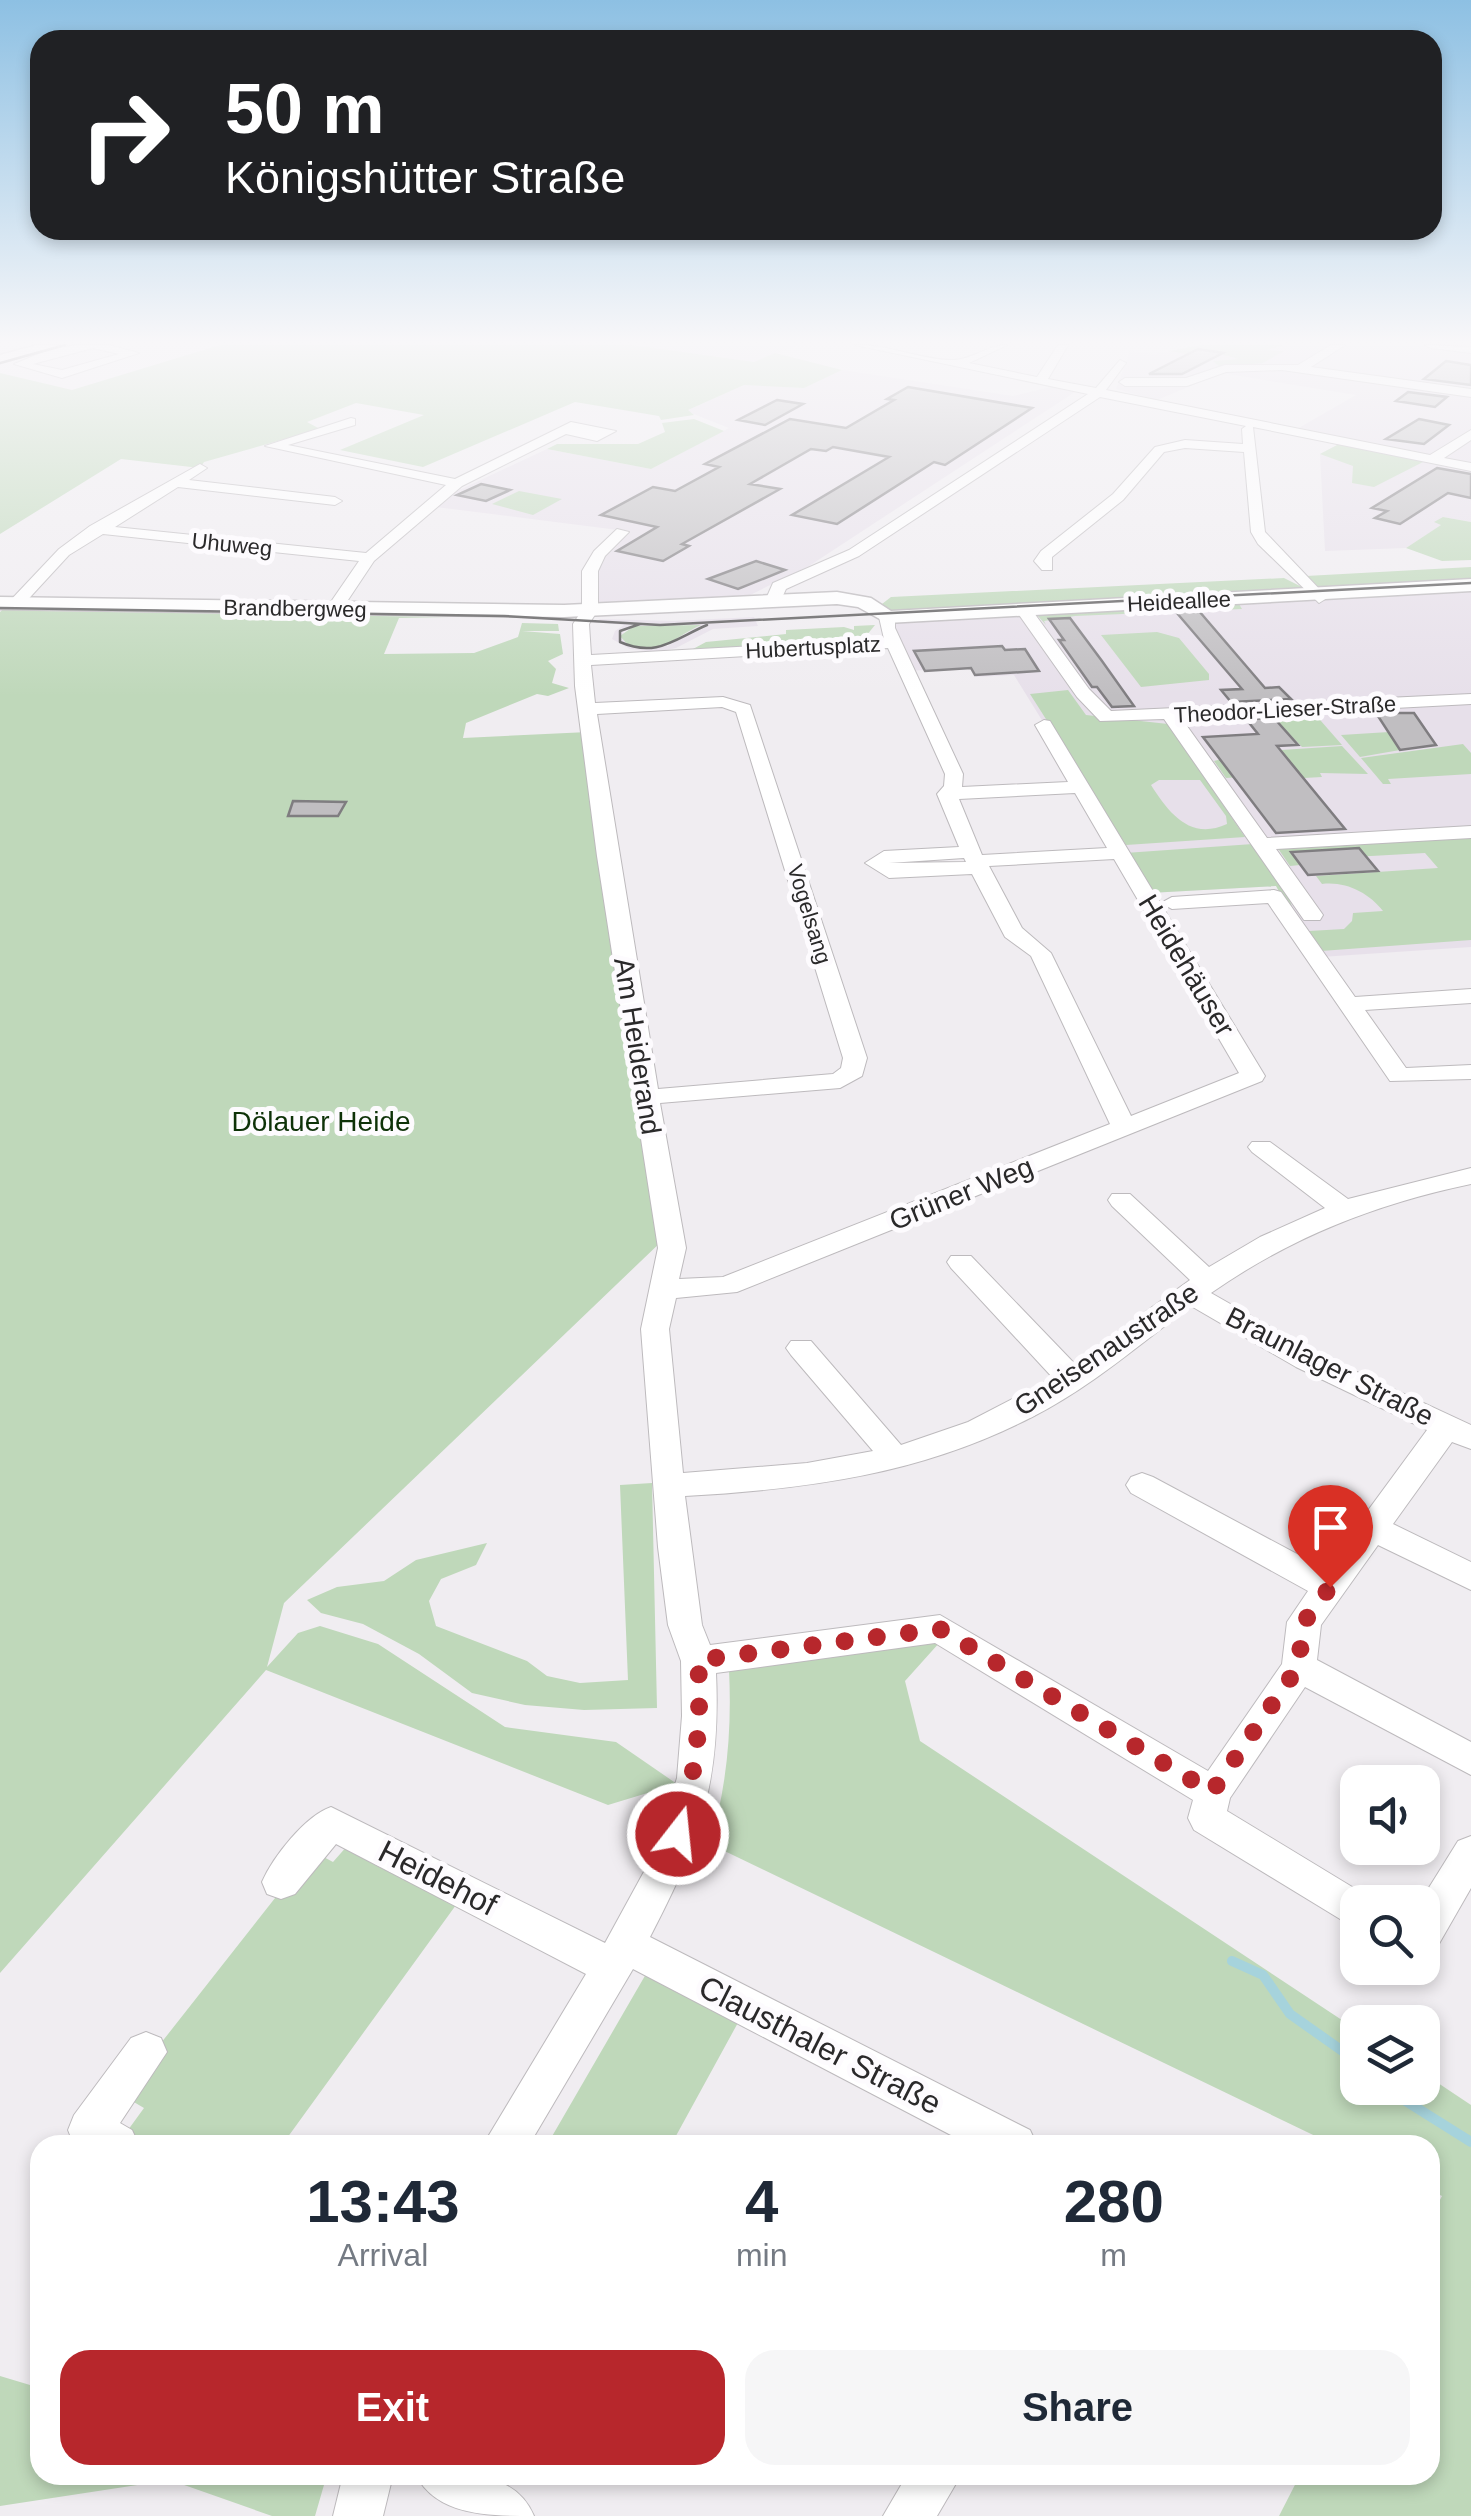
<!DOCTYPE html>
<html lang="en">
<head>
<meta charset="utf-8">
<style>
	:root { --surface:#fff; --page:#f6f6f7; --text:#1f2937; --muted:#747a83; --accent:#b7272c }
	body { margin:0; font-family:Helvetica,sans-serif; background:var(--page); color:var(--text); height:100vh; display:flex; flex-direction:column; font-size:38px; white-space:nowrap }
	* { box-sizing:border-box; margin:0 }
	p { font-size:32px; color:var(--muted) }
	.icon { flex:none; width:55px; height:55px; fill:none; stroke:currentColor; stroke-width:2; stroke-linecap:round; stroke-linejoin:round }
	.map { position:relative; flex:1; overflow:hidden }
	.drawer { position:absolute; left:30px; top:2135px; width:1410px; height:350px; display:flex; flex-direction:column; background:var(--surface); border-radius:30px; box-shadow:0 5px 15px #0003 }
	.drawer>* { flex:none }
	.banner { position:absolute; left:30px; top:30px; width:1412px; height:210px; border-radius:30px; box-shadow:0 5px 15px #0003; background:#202124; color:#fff; overflow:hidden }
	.tools { position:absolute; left:1340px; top:1765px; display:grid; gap:20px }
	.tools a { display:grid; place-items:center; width:100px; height:100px; border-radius:20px; background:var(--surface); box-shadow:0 5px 15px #0003; font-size:50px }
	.pin { position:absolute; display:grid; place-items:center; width:85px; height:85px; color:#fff; margin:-102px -42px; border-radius:50% 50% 50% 0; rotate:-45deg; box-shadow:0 0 10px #0007 }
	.pin .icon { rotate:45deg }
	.me { position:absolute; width:110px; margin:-55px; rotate:16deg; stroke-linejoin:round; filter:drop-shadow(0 0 8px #0008) }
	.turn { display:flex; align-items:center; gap:35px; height:210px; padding:0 30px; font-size:45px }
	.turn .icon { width:130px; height:130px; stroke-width:2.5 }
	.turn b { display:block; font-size:70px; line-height:85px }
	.eta { display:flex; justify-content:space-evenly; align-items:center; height:170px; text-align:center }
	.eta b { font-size:60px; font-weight:700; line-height:70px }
	.primary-button { display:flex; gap:20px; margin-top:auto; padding:20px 30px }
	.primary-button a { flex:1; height:115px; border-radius:30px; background:var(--accent); color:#fff; font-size:40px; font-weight:700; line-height:115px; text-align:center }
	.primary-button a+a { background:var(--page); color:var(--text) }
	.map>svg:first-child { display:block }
	.built { fill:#e7e0ea; fill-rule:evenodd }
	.green { fill:#bfd8ba; fill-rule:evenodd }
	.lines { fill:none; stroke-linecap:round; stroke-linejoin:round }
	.stream { stroke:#a6d3dc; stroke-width:10 }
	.building { fill:#c0bec1; stroke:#7f7d80; stroke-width:2.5 }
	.minor-casing { stroke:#bdbabd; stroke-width:2 }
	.major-casing { stroke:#bdbabd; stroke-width:3 }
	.minor { fill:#fff; fill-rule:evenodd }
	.major { fill:#fff; fill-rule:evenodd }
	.tram { stroke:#5c5b5c; stroke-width:2.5 }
	.route { stroke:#b7272c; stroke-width:18; stroke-dasharray:0 32.4 }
	.labels { text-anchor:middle; stroke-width:10; stroke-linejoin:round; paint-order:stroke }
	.far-street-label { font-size:22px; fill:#2a292a; stroke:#fdfbfe }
	.street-label { font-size:28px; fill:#2a292a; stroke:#fdfbfe }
	.park-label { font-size:28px; fill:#0e3208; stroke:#fdfbfe }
	.near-street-label { font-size:32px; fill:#2a292a; stroke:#fdfbfe }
</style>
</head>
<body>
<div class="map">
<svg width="1471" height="2516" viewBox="0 0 1471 2516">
	<rect width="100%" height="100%" fill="#f0edf1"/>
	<path class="built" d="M635,345h164l-45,17z
		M1200,345h271v118l-174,-34 59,-34 -134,-22 -65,27 -41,-11 14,-38 25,3z
		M842,370l171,26 42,-10 23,4 -269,176 -61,30 -149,8 -3,-20 4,-23 26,-30 -190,-24 17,-14 94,-44 104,20 78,-41 -43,-17 58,-26 60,3z
		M1339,444l132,26v52l-28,-5v7l-37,24 -81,3 -5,-97z
		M1471,591v356l-150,10 -45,-71 -127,7 -135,-218 -38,2 -5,-9 -65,3 -12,-28 1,-19 9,-5z
		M754,617l4,9 -45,3 -37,19 -20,4 -26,-3 -18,-10 3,-8 9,-6 -28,-3 4,-3 73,2zM698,625l-30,21 -46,-14 12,-6z"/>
	<path class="green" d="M220,345h413l121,17 21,-9 67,17 -38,18 -60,-3 -56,25 6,5 -33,5 -2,-4 -84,-14 -152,65 -83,-17 84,-35 -68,-12 -49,19 13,7 -116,33 -4,6 -79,-9 -121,75v-161l72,17z
		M1200,345h84l-17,5 17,1 -21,12 -43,4 -7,-6 26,-2 -42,-11 -11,6 -16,-3z
		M694,419l30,12 -73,38 -104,-20 10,-5h81l27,-12 -3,-9z
		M1339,444l86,17 -51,26 -22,-4 1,-17 -33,-12z
		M519,491l43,8 -29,16 -41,-11z
		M1443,517l28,5v38l-29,1 -36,-13 35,-23 -7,-3z
		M1471,567v13l-154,8 -11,-12z
		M1284,578l20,10 -416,23 -6,-7 9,-7z
		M1239,604l3,5 -167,7 -31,5 2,4 -9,-10z
		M8,605l34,1 -2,5 409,6 -50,1 -15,36 90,-1 44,-16 4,-14 36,1 1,7h-37l38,3 3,20 -15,7 8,8 -4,14 17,5 -21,8 -11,-2 -71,29 -3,15 125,-6 76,507 -380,364 -17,64 31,-34 22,-7 58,18 127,83 111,15 61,42 -69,21 -342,-135 -266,303v-1361z
		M701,625c-31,14 -33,28 -73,20l-8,-9 14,-10z
		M875,625l-13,16 -169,8 13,-7 80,-8v-4l58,-3 10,3v-4z
		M1157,632l22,6 30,36v6l-68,7 -40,-52z
		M1068,690l18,25 82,9 77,113 -119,8 -96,-151zM1159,780h41l26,36 1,8c-37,17 -58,-11 -76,-39z
		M1314,713l28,32 -40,2 -28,-29 -16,-2z
		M1389,732l11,18 -40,7 -19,-22z
		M1463,744l8,9v21l-83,5 3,5h-8l-22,-26z
		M1342,746l26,28 -48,-1 2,4 -18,1 -4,-5 -74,5 -12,-17 35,-9z
		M1471,836v104l-150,11 -12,-20 35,-2 8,-8 1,-8 30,-2c-14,-18 -37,-30 -61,-27l-6,-8 122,-8 -13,-15 -126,7 1,5 -10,1 -13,-19z
		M1253,844l35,51 11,32 -23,-41 -127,7 -24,-40z
		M652,1483l5,225 -73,2 -59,-5 -53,-12 -53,-39 -56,-30 -42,-11 -14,-13 30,-13 47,-6 32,-21 71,-17 -11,22 -35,14 -12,22 7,25 91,35 20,15 33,7 48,-3 -8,-195z
		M940,1642l-35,39 15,60 437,289 1,58h64l1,-15 48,32v411h-192l21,-41h130v-256l12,-23 -12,-6v-45h-96l-624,-301c17,-58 22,-114 19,-174z
		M348,1845l108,60 -174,240h-138l-16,-15 16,-22 -17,-10 23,-41 140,-178 28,-25 15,8z
		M646,1974l94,45 -69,126h-124z
		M0,2376l40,12v87h278l8,3 -11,38h-43l-102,-36 -170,26z"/>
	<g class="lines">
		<path class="stream" d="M1232,1961l31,14 27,39 68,48
			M1385,2088l86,54"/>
	</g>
	<path class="building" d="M1198,349l25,4 -41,21h-33z
		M1446,361l25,4v20l-47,-6z
		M908,387l124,21 -87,57 -11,-3 -97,62 -45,-9 97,-58 -56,-10 -7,4 -15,-2 -61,35 30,5 -98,55 7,2 -26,15 -46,-10 40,-24 -56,-12 52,-28 22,4 44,-24 -14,-3 85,-45 56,9 48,-28 -7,-1z
		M1408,392l39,5 -12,10 -39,-6z
		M777,400l26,4 -38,21 -27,-5z
		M1419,419l30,6 -25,19 -38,-5z
		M1437,468l34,6v24l-23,-5 -48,31 -25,-6 12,-7 -15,-3z
		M481,484l29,6 -24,11 -29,-6z
		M756,561l29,9 -47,19 -30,-10z
		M1199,611l66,77 14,-1 12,12 -60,3 -10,-12 21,-1 -66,-77z
		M1070,618l32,43 32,45 -22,1 -15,-20h-5l-33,-47h5l-15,-21z
		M1002,646l3,4 20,-1 14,22 -64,4 -4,-7 -46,3 -11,-20z
		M1376,713h38l22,32 -36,5z
		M1274,718l24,27 -21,1 68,83 -69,4 -73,-96 55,-3 -12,-15z
		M293,801l53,1 -8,14h-50z
		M1359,848l19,23 -70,4 -17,-23z"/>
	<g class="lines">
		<g class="minor-casing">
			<path id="minor" d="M78,345h31l30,8 -77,25 -48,-14 37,-15zM93,348l26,6 -57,16 -29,-6z
				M855,345c34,-1 65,15 98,15 18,0 35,-15 54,-15l-38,18 68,14 21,-32h10l-20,34 48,9 24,-28 6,3 -20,27 324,65 41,-25v10l-27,18 27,5v8l-218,-44 12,105 60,63 2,3 -8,5 -61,-59 -7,-12 -7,-80 -59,-4 -21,4 -41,48 -71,57v13h-10l-8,-9 7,-10 72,-57 42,-47 30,-7 58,4 -1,-15 4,-3 -146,-29 -241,159 -73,33 -6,13h-12l-2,-3 7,-16 76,-33 239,-156z
				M1331,345h14l-34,22 160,22v8l-189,-27 -56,2 -39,14h-62l-6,-4 6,-4h61l39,-13h73z
				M1425,345l46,2v6l-40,-5z
				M351,418l4,1v6l-67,20 167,34 116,-57 45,9 -19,10 -31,-7 -104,52 -88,75 -34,51 -14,-3 33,-48 -256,-27 -34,21 -48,52 -14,-3 52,-55 31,-23 110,-62 7,4 -18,12 146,17 7,4 -7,4 -157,-18 -63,40 251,26 80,-68 -181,-39z
				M617,529l12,3 -24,24 -7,15v39l-9,14 2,31 293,-16 -5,-22 8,-5 8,5v11l68,146 -1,13 106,-5 -33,-57 9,-5 6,1 215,355 -3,5 -525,211 -61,6 -7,31 14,144 124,-10 66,-12 -82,-96 -5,-7 5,-7h20l90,104 67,-23 85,-44 -102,-110 -4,-6 4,-6h20l103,107 116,-83 -78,-74 -4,-6 4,-6h18l79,73 51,-30 65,-29 -73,-56 -4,-5 4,-5h18l78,57 123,-31v16c-95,20 -180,53 -260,109l105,60 155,72v24l-19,-7 -59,82 78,38v28l-93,-45 -57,80 -4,35 154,82v33l-166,-88 -75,111 -3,13 145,88 1,3h-15v28l-164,-100 -6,-12 5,-18 -258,-157 -219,30c5,110 -16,168 -66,264l380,193 7,15h-67l-337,-176 -104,176h-46l103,-171 -250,-130 -41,50 -14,5 -14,-5 -5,-12c11,-25 43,-66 69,-75l274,136 47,-86 25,-79 5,-62 -1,-55 -13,-36 -10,-78 -17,-218 17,-81 -61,-392 -22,-170 -2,-62 9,-14v-39l12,-20zM888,648l57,126 -1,12 -7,8 22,53 -75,4 -19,12 24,15 83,-4 33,63 26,19 79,168 -387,153 -44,2 7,-31 -26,-145 180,-15 22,-12 5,-18 -117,-353 -27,-8 -128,6 -4,-38zM722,707l14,5 107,346 -2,10 -8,6 -175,15 -61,-375zM1075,793l32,55 -125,7 -23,-56zM964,858l2,4 -77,1zM1114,859l125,214 -108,43 -80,-163 -29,-25 -33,-62zM1191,1306l105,61 131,63 -102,139 -172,-92 -11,-4 -11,4 -5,8 5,8 177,98 -21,31 -5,42 -74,107 -268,-156 -230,30 -8,-20 -17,-129c124,-7 238,-22 349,-80 57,-29 106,-72 157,-110z
				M1017,606h12l60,83 22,22 360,-17v10l-289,15 85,119 204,-12v12l-195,11 47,66 -3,5h-16l-140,-201 -64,2 -23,-24 -62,-88z
				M1274,890l7,2 74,105 116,-8v14l-106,7 41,58 65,-3v14l-81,2 -122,-178 -96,6 -11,-6 11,-6z
				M1471,1836v52l-35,61 -14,5 -2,-52 38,-61z
				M146,2032l15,6 6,14 -47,71 12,7 7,15h-65l-6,-15 6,-15 57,-77z
				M343,2475h50l-10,41h-50z
				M416,2475c44,0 98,-7 118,41 -45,0 -97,0 -118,-41z
				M907,2475h54l-24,41h-54z"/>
		</g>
		<g class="major-casing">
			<path id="major" d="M37,345h23l-60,18v-8z
				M1471,579v12l-584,32 -29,-16 -21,-3 -273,13 -564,-8v-12l564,8 273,-13 34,6 20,13z"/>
		</g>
		<use href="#minor" class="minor"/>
		<use href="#major" class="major"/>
		<path class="tram" d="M0,363l65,-18
			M0,608l504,8 156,9 811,-42
			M640,624l-20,7v11c37,16 54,-3 87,-17"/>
	</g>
	<linearGradient id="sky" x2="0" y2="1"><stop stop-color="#8dc0e3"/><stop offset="0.49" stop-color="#f8f7f9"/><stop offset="1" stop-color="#f8f7f9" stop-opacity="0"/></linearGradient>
	<rect width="1471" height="697" fill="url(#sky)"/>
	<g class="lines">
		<path class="route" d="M678,1834c18,-61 24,-110 20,-174l242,-31 272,163 86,-125 6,-45 26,-35"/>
	</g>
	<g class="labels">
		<g class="far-street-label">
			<text transform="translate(232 544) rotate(6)" y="8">Uhuweg</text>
			<text transform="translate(1179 601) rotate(-3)" y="8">Heideallee</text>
			<text transform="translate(295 608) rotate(1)" y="8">Brandbergweg</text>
			<text transform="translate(813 647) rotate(-3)" y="8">Hubertusplatz</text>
			<text transform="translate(1285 709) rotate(-3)" y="8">Theodor-Lieser-Straße</text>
			<text transform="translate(810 914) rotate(73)" y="8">Vogelsang</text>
		</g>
		<g class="street-label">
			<text transform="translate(1187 965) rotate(59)" y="10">Heidehäuser</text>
			<text transform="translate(638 1046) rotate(81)" y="10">Am Heiderand</text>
			<text transform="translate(961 1193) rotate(-22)" y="10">Grüner Weg</text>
			<text transform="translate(1106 1349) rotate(-34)" y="10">Gneisenaustraße</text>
			<text transform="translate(1330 1366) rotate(27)" y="10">Braunlager Straße</text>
		</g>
		<g class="park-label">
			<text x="321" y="1131">Dölauer Heide</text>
		</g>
		<g class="near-street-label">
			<text transform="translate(438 1878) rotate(27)" y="11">Heidehof</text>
			<text transform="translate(820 2045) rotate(27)" y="11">Clausthaler Straße</text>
		</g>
	</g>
</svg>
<div class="tools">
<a><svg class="icon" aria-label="sound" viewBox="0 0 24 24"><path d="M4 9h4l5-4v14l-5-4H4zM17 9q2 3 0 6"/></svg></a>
<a><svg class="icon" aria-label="search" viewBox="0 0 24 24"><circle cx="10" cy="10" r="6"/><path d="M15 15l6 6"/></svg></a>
<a><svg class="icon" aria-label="layers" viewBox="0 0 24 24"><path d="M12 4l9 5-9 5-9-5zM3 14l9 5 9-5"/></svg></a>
</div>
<div class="pin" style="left:1330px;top:1587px;background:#d93025"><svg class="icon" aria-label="arrive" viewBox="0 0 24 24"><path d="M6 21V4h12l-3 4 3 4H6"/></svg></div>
<svg class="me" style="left:678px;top:1834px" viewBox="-20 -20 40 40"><circle r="17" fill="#b7272c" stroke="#fff" stroke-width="3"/><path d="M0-11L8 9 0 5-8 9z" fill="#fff"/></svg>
<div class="banner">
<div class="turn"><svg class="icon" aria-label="right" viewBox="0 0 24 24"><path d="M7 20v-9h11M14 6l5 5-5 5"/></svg><div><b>50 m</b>Königshütter Straße</div></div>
</div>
<section class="drawer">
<div class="eta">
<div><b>13:43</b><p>Arrival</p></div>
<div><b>4</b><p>min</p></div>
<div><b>280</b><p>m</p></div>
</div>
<div class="primary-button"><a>Exit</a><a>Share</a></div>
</section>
</div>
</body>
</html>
